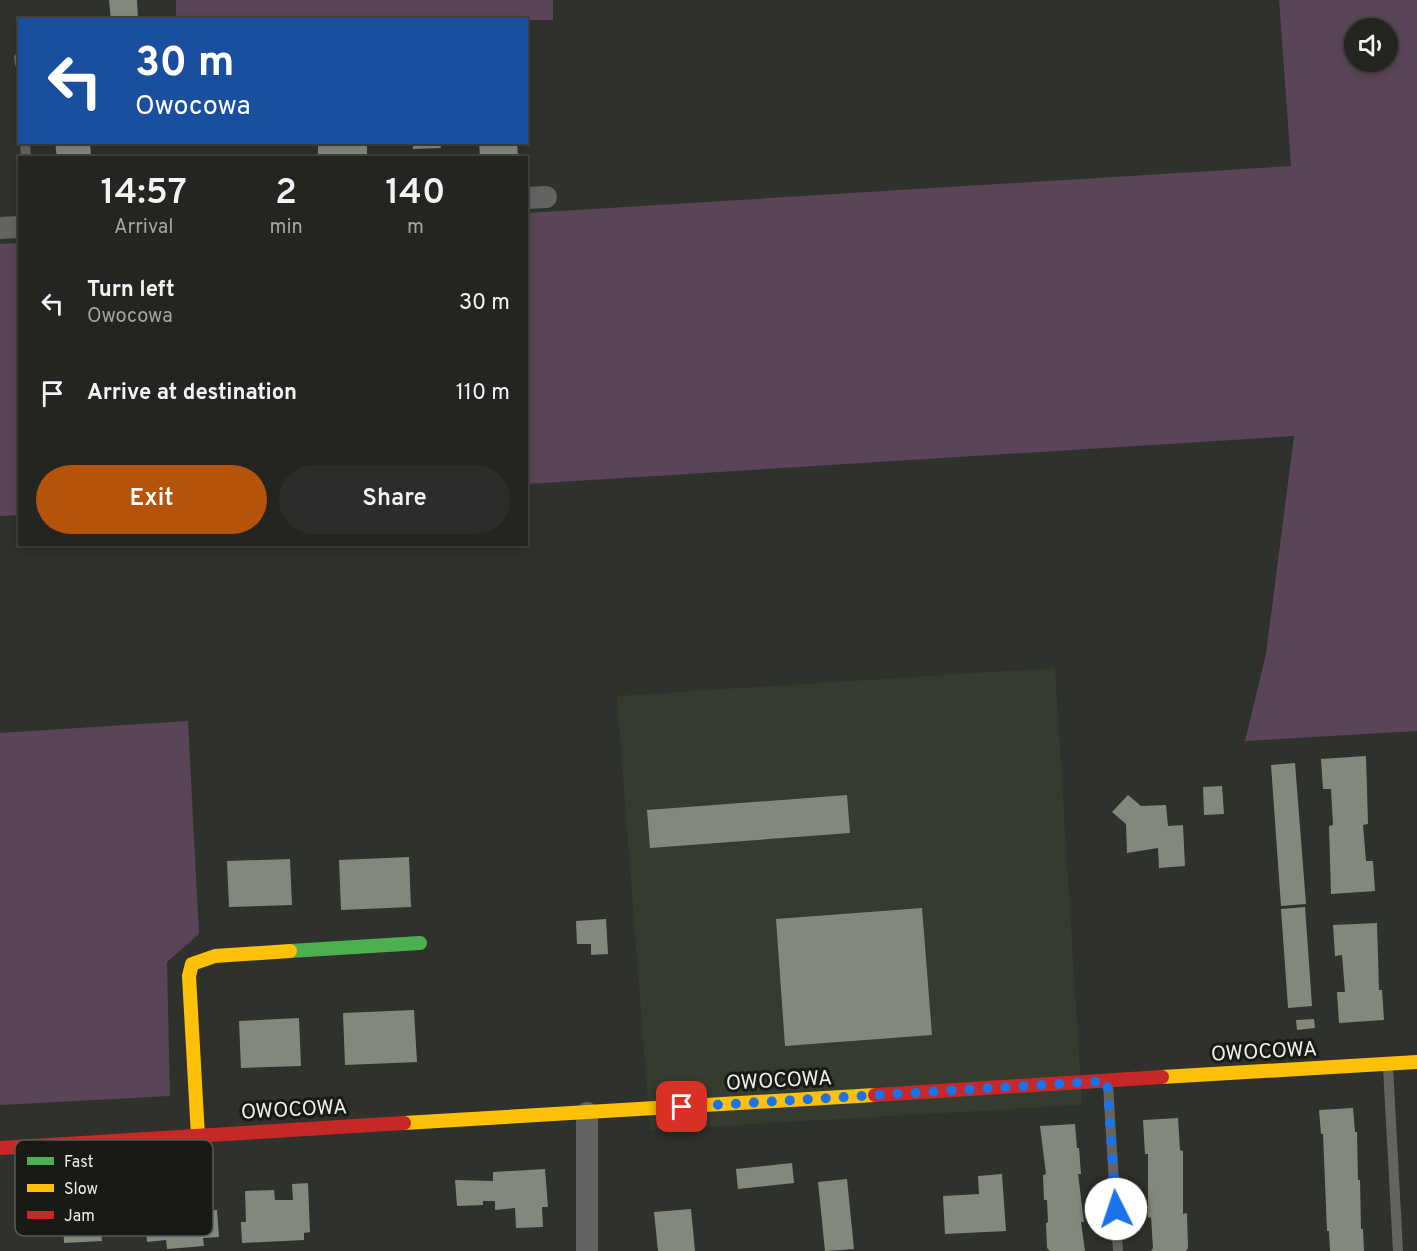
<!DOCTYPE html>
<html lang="en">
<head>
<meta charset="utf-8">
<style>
	:root { --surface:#232521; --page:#2b2d2a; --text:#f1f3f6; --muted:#a3a5a5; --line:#40423f; --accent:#b45309 }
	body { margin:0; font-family:Overpass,sans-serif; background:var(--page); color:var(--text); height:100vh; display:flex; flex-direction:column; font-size:22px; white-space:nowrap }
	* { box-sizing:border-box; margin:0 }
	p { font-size:20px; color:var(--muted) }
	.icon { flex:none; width:33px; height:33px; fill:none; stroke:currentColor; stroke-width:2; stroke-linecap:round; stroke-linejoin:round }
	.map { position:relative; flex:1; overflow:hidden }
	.side { position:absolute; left:18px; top:156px; width:510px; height:390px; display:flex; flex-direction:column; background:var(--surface); border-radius:0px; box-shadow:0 3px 9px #0003,0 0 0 2px var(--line) }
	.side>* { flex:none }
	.top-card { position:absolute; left:18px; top:18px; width:510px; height:126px; border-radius:0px; box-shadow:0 3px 9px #0003,0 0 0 2px var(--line); background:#1a4fa0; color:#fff; overflow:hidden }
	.buttons { position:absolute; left:1344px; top:18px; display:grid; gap:12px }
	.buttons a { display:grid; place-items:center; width:54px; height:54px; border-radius:50%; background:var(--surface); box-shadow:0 3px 9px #0003,0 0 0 2px var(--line); font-size:30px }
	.pin { position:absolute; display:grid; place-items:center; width:51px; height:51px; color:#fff; margin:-26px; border-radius:12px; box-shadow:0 3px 9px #0006 }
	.me { position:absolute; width:66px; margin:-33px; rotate:356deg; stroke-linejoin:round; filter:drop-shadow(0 0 4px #0008) }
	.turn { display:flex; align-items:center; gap:21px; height:126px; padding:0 18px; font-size:27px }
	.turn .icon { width:78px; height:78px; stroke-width:2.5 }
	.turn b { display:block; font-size:42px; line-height:51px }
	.eta { display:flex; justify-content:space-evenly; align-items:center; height:102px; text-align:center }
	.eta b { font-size:36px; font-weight:600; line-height:42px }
	.primary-button { display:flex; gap:12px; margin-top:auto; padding:12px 18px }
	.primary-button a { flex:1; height:69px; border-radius:36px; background:var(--accent); color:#fff; font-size:24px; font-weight:600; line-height:69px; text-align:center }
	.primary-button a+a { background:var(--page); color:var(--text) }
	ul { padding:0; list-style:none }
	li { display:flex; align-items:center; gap:18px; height:90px; padding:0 18px }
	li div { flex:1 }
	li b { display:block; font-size:22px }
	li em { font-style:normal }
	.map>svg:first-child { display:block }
	.built { fill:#363b2f }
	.green { fill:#594557; fill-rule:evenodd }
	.building { fill:#83887c }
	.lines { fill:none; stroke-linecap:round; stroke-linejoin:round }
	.lane { stroke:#636462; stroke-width:10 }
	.street { stroke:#636462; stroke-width:22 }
	.fast { stroke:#4caf50; stroke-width:14 }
	.slow { stroke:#ffc107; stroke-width:14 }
	.jam { stroke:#c62828; stroke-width:14 }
	.route { stroke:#1a73e8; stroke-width:10; stroke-dasharray:0 18 }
	.labels { text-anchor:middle; stroke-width:6; stroke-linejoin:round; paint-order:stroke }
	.street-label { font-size:21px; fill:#eceee9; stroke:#181a16 }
	.key { fill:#181a16; stroke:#585a55; stroke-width:1.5 }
	.key-label { font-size:16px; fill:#eceee9 }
</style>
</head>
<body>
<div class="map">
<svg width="1417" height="1251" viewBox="0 0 1417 1251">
	<rect width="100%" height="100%" fill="#2f312c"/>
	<path class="built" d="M1055,668l27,437 -432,25 -33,-434z"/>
	<path class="green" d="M176,0h377v20l-377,-1z
		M1279,0h138v731l-172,10 21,-87 28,-218 -767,48v-271l764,-47zM1354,28h34v34h-34z
		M19,243v272l-19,1v-272z
		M188,721l11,213 -32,28 3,134 -170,9v-372z"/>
	<path class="building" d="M109,0h28l1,20h-27z
		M55,142h35l1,16h-34z
		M318,142h49v16h-49z
		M413,142h27l1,6 -28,1z
		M479,142h38l1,16h-38z
		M1366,756l2,68 -5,1 3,36h7l2,30 -44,3 -2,-68 4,-1 -2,-36h-8l-2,-30z
		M1295,763l11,141 -25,2 -10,-141z
		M1222,786l2,28 -20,1 -1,-28z
		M847,795l3,38 -200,15 -3,-38z
		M1128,795l13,11 25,-1 2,21 15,-1 2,41 -26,2 -1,-20 -31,5 -1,-29 -14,-12z
		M409,857l2,50 -70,3 -2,-50z
		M290,859l2,46 -63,2 -2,-46z
		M1305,907l7,99 -24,2 -7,-99z
		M922,908l10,127 -147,11 -9,-127z
		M606,919l2,35 -17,1v-11h-14l-1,-23z
		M1377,923l2,67h3l2,30 -45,3 -2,-31h8l-3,-37 -7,1 -2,-31z
		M414,1010l3,52 -72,3 -2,-52z
		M299,1018l2,48 -60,2 -2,-47z
		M1314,1019l1,9 -18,2 -1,-10z
		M1353,1108l2,24h2l1,48h2l1,49h2l1,22h-34l-1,-20h-2l-4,-97h-2l-2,-24z
		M1178,1118l2,32 3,1v63l4,-1 1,35 -2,3h-35l2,-3 -2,-31 -3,1v-64h-3l-2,-34z
		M1075,1124l2,24h2l2,26h-3l6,48h-3l4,29h-35l-3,-3 -1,-25 2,-1 -1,-22h-3l-1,-25 3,-1 -6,-48z
		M792,1163l2,20 -56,6 -2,-20z
		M545,1169l3,38h-6l1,20 -27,1 -1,-20 -20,2v-9h-12v4l-26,1 -2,-26 38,1v-9z
		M1002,1174l4,57 -61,3 -2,-38 36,-2 -1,-18z
		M847,1179l7,70 -29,2 -7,-69z
		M308,1183l2,49 -6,1v7l-62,3 -1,-21h5l-1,-31 29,-1 1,10h18l-1,-16z
		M186,1191v5l14,-1 1,16 16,-1 2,27 -16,1 1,8 -37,3 -1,-9 -19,2 -3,-42 14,-1 -1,-6z
		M113,1197l2,35 -14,1 1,8 -38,2 -1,-25h5l-1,-14 31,-1v-5z
		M691,1209l4,42h-37l-4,-39z"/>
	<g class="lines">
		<path class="lane" d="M19,58l1,6
			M25,142l1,16
			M1388,1067l10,184
			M1108,1084l10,167"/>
		<path class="street" d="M526,198l20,-1
			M0,228l20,-1
			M587,1113v138"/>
		<path class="fast" d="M290,951l130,-8"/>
		<path class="slow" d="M1162,1077l255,-15
			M404,1123l471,-28
			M198,1136l-9,-160 3,-12 23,-8 75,-5"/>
		<path class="jam" d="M875,1095l287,-18
			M0,1148l404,-25"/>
	</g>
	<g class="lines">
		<path class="route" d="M682,1107l425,-26 9,128"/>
	</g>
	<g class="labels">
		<g class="street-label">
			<text transform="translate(1264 1051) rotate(-3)" y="7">OWOCOWA</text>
			<text transform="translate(779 1080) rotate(-3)" y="7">OWOCOWA</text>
			<text transform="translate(294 1109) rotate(-3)" y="7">OWOCOWA</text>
		</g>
	</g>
	<rect x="15" y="1140" width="198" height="96" rx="9" class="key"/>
	<rect x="27" y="1157" width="27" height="8" fill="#4caf50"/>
	<rect x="27" y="1184" width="27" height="8" fill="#ffc107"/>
	<rect x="27" y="1211" width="27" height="8" fill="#c62828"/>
	<g class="key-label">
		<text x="64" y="1167">Fast</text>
		<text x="64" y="1194">Slow</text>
		<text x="64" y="1221">Jam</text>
	</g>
</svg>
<div class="buttons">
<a><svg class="icon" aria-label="sound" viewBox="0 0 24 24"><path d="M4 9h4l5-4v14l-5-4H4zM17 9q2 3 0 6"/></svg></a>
</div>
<div class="pin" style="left:682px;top:1107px;background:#d93025"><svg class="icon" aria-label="arrive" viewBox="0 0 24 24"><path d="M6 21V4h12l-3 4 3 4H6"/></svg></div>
<svg class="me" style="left:1116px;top:1209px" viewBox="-20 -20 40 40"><circle r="19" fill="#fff"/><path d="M0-13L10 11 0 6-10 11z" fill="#1a73e8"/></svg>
<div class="top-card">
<div class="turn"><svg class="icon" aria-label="left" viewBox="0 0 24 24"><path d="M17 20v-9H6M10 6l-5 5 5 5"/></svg><div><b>30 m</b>Owocowa</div></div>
</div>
<section class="side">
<div class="eta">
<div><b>14:57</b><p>Arrival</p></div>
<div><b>2</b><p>min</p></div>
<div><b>140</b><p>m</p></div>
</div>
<ul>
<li><svg class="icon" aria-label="left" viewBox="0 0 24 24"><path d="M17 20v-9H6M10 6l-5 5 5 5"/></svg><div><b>Turn left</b><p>Owocowa</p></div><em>30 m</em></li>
<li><svg class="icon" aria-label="arrive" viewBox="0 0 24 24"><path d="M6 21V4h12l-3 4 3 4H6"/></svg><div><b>Arrive at destination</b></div><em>110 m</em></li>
</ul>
<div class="primary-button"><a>Exit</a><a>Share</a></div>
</section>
</div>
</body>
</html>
